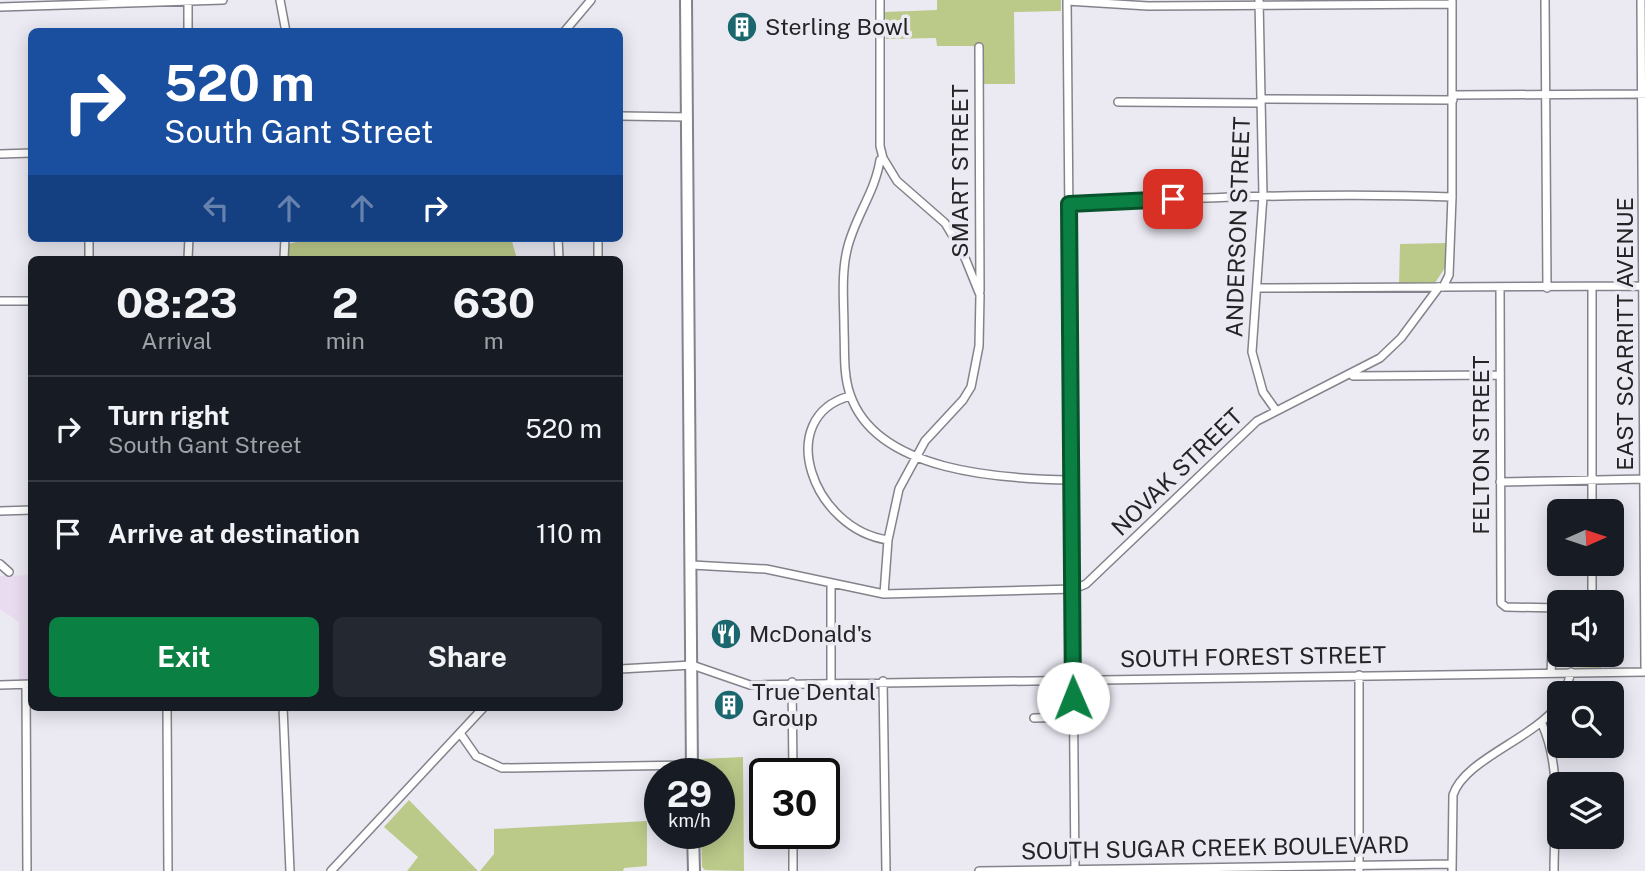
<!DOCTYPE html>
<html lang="en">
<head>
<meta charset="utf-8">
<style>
	:root { --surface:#171b24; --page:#242831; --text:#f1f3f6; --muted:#9ea1a6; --line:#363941; --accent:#0b8043 }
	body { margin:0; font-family:"Public Sans",sans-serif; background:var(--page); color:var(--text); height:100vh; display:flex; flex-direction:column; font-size:26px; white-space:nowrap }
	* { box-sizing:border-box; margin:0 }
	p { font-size:23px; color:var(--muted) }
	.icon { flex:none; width:38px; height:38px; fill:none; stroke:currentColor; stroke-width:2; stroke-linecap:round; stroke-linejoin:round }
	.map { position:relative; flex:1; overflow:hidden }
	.sheet { position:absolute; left:28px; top:256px; width:595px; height:455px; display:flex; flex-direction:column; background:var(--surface); border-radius:10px; box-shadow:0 4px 18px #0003 }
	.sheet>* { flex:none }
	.guide { position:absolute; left:28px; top:28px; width:595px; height:214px; border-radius:10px; box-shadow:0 4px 18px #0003; background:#1a4fa0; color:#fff; overflow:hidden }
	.needle { width:46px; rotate:87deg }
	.buttons { position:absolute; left:1547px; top:499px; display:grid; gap:14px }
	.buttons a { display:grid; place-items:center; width:77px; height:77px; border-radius:10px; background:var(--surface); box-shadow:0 4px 18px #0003; font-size:35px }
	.speed { position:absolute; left:644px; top:758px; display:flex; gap:14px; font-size:35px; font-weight:700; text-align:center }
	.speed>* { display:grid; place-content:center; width:91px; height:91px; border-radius:50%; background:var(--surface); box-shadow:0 4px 18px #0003; line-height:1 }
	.speed small { font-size:18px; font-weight:400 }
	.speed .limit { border:4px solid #111; border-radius:10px; background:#fff; color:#111 }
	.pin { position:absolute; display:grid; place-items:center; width:60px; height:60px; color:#fff; margin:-30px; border-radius:14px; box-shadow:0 4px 10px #0006 }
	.me { position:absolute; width:77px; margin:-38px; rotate:359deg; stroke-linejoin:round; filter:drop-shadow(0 0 5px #0008) }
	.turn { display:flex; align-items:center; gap:24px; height:147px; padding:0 21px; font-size:32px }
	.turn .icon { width:91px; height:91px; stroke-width:2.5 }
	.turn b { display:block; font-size:49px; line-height:60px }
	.lanes { display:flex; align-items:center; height:66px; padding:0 21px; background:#0003; justify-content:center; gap:35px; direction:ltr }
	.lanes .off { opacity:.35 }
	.eta { display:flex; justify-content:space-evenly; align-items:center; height:119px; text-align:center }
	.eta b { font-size:42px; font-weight:700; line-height:49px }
	.action { display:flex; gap:14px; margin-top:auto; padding:14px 21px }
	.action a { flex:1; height:80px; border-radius:10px; background:var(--accent); color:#fff; font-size:28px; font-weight:700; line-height:80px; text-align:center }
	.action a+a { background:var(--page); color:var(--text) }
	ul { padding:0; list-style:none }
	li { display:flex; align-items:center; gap:21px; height:105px; padding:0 21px; border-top:2px solid var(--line) }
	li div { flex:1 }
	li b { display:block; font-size:26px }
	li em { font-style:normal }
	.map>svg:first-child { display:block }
	.industrial { fill:#e9dcf0 }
	.green { fill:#bbc989 }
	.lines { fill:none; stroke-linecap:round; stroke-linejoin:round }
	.street-casing { stroke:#83838b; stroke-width:10 }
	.primary-casing { stroke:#83838b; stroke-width:14 }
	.street { stroke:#fff; stroke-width:7 }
	.primary { stroke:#fff; stroke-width:10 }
	.route-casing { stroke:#07532c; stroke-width:18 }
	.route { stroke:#0b8043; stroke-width:12 }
	.labels { text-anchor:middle; stroke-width:7; stroke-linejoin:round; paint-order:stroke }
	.poi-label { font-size:23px; fill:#242427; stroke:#ebeaf3; text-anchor:start }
	.street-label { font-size:23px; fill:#242427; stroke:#ebeaf3 }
</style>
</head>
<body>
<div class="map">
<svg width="1645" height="871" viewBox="0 0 1645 871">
	<rect width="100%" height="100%" fill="#ebeaf3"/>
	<path class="industrial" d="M31,575v105l-12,1v-59l-19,-13v-33z"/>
	<path class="green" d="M937,0h124v11l-47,1 1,72h-31l-1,-28 -10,-10h-36l-1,-8 -50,1 -1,-27 52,-2z
		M311,238h200l6,21h-229l1,-15z
		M1446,243v23l-11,17 -36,2 1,-41z
		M620,282h3l-1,149h-2z
		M1559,613v41l42,1v13l-44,-1z
		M743,757l1,114 -39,-1 -3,-3 -1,-34h18v-59l-19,-1v-14z
		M409,800l69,71h-71l11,-14 -34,-30z
		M647,821v45l-23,2 -1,3h-143l14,-17v-25z"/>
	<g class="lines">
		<g class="street-casing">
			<path id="street" d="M280,0l6,32
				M880,0v146l3,12 14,23 48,42 18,30 17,42 -1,51 -8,41 -8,13 -38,41 -26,48 -11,51 -4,54
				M1067,0l8,871
				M1259,0l4,196 -11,156 11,40 12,17
				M1545,0l2,288
				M1641,0l4,667
				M188,1v31
				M1067,1l81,5 304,-2
				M0,7l223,-7
				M564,32l27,-32
				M979,47l1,244
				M1453,95l192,-1
				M1261,99l192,1
				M1118,102l143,1
				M620,116l68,1
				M0,154l32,-1
				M883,158l-3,2c-5,33 -26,58 -33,90 -6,25 -3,54 -3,80 1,21 -1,44 6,64 26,79 154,85 222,86
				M1069,204c128,-6 255,-12 383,-7
				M558,238l1,21
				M598,238v21
				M89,259v-21
				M188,259l1,-21
				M284,259l1,-21
				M1443,287l6,-12 3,-78v-196
				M1500,287l1,316 5,4 53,1
				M1592,287v224
				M1257,288l388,-2
				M0,301h32
				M1353,376l146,-1
				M850,396c-77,21 -38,133 38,144
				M1500,482l145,-3
				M0,511l32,-1
				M0,564l9,8
				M1592,564v38
				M692,565l74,4 118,25 190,-5 12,-5 171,-163 123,-63 21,-20 38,-51
				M620,669l72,-4 58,20 895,-13
				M1551,673l3,-65
				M831,681v-98
				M883,681l3,190
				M792,682l1,92
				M0,685l32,-1
				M26,685l1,186
				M1565,693l6,-21
				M167,707l1,164
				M283,707l7,164
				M1034,718l39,-1
				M1542,724c20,44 12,99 12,147
				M460,733l16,23 26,12 190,-3
				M793,833v38
				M1359,870v-195
				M331,871l153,-164
				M979,871l473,-7
				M1452,871l1,-76c12,-36 79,-55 106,-91"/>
		</g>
		<g class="primary-casing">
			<path id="primary" d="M686,0l6,774
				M693,833l1,38"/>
		</g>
		<use href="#street" class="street"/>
		<use href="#primary" class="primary"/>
	</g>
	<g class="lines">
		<g class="route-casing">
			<path id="route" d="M1073,698l-4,-494 104,-5"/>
		</g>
		<use href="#route" class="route"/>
	</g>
	<defs>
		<g id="building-disc" transform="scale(1.575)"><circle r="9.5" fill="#1a676d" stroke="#ebeaf3"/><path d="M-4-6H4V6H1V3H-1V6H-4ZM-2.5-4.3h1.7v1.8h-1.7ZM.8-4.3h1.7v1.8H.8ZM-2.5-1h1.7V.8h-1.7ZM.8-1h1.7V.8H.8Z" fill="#fff"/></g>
		<g id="restaurant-disc" transform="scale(1.575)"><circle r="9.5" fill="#1a676d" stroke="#ebeaf3"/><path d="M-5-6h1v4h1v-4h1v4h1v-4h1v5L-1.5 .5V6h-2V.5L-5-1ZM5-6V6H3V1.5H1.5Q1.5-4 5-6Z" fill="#fff"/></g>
	</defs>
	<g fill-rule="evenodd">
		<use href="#building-disc" x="742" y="27"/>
		<use href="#restaurant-disc" x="726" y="634"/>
		<use href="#building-disc" x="729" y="705"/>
	</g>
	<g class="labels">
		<g class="poi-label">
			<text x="765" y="35">Sterling Bowl</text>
			<text x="749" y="642">McDonald's</text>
			<text x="752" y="700">True Dental<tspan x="752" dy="26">Group</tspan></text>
		</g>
		<g class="street-label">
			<text transform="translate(960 171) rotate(-90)" y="8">SMART STREET</text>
			<text transform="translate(1238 227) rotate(-88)" y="8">ANDERSON STREET</text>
			<text transform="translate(1625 334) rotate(-90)" y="8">EAST SCARRITT AVENUE</text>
			<text transform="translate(1481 445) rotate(-90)" y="8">FELTON STREET</text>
			<text transform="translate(1177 472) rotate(-44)" y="8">NOVAK STREET</text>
			<text transform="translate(1253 657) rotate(-1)" y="8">SOUTH FOREST STREET</text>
			<text transform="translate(1215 848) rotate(-1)" y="8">SOUTH SUGAR CREEK BOULEVARD</text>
		</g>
	</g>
</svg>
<div class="buttons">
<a><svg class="needle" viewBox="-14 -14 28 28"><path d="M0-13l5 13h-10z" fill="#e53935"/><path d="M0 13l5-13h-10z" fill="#9ea1a6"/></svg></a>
<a><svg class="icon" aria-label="sound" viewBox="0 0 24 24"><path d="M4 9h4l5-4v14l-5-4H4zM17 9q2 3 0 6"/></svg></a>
<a><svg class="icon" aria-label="search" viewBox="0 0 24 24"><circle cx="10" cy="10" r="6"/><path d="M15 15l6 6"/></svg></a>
<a><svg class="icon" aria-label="layers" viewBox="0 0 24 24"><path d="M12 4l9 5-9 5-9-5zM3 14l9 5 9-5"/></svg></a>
</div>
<div class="speed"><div>29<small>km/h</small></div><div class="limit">30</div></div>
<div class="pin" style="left:1173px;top:199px;background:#d93025"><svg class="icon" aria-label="arrive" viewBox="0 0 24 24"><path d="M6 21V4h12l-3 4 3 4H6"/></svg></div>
<svg class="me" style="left:1073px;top:698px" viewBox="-20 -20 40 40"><circle r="19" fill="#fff"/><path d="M0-13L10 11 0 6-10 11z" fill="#0b8043"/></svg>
<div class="guide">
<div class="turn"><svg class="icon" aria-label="right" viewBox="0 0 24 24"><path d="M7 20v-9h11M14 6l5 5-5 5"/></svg><div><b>520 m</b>South Gant Street</div></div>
<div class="lanes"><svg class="icon off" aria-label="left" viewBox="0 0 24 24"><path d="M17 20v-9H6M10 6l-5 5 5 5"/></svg><svg class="icon off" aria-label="ahead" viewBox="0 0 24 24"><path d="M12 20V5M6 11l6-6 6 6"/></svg><svg class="icon off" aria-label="ahead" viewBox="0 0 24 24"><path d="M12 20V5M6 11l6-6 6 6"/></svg><svg class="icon" aria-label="right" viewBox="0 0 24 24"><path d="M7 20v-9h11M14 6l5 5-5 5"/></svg></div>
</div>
<section class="sheet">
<div class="eta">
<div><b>08:23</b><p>Arrival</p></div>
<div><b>2</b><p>min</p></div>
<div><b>630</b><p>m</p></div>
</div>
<ul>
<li><svg class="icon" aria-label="right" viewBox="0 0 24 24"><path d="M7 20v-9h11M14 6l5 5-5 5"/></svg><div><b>Turn right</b><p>South Gant Street</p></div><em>520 m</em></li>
<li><svg class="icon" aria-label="arrive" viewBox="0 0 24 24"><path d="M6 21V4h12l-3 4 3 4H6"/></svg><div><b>Arrive at destination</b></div><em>110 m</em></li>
</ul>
<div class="action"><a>Exit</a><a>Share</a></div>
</section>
</div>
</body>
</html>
